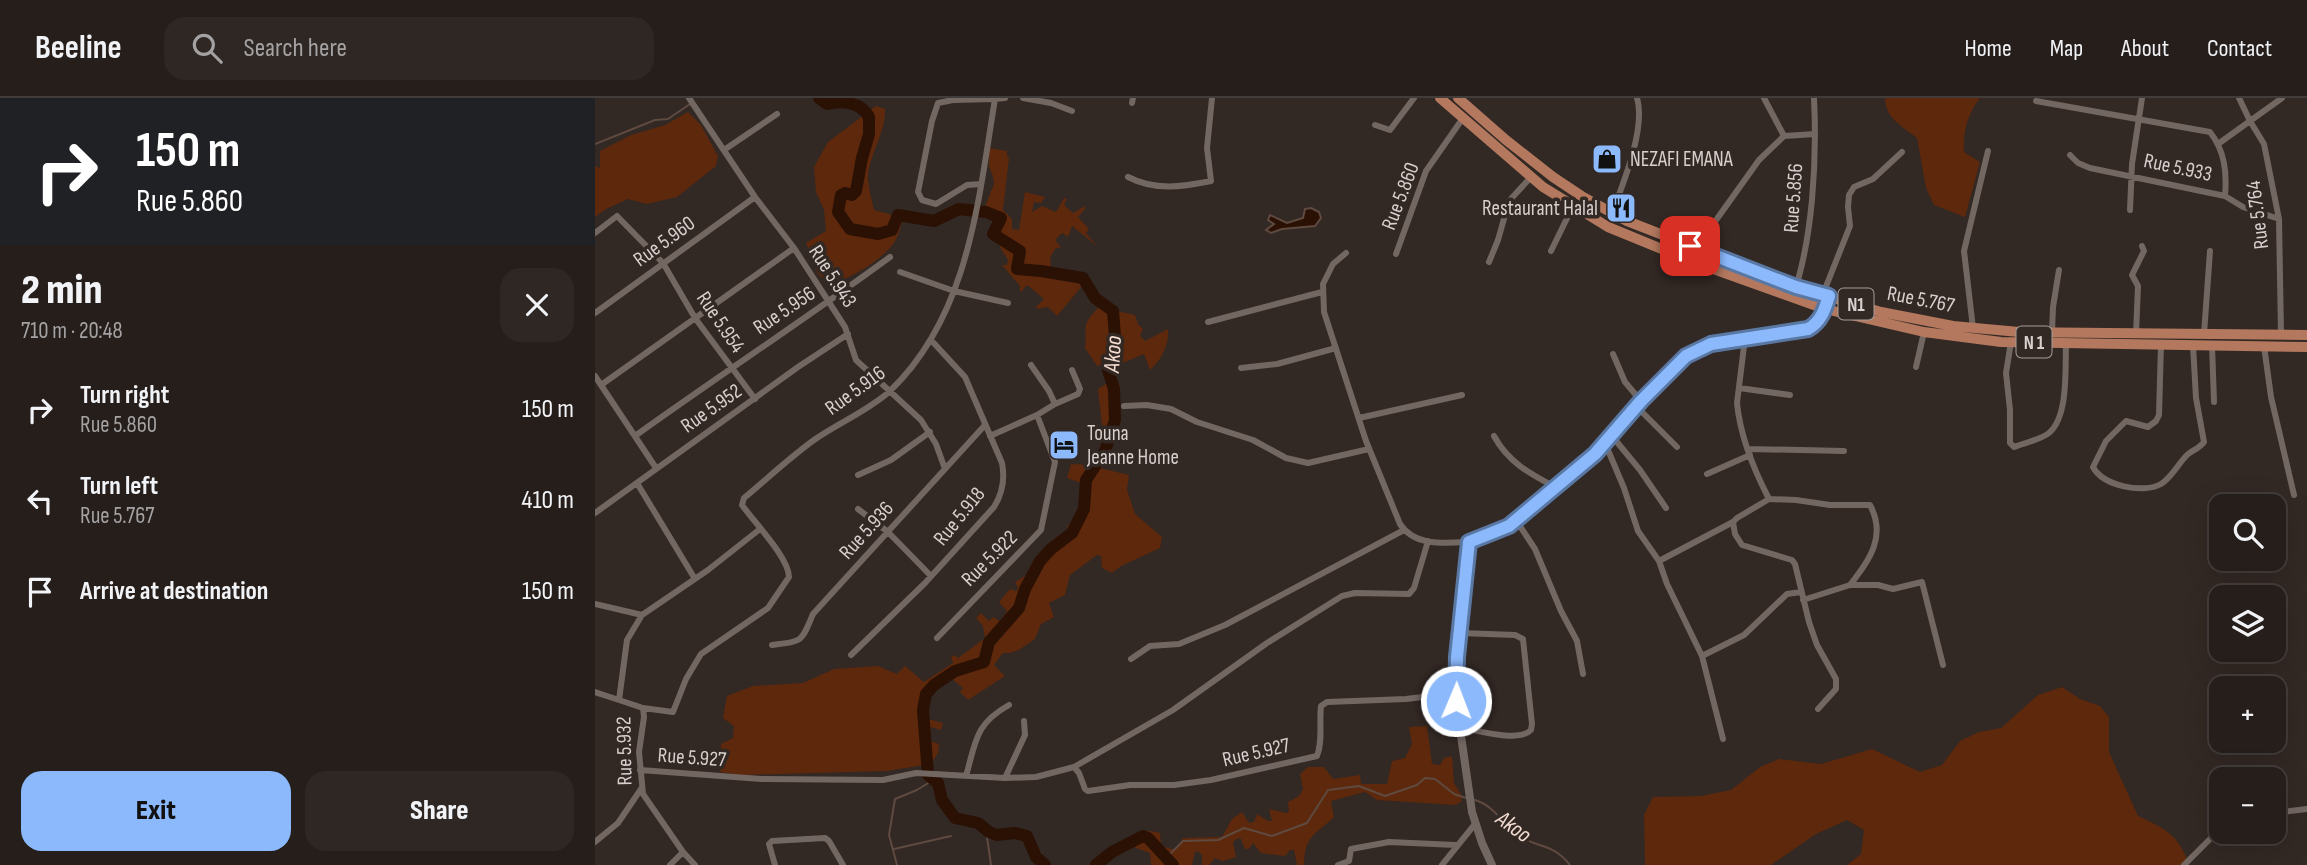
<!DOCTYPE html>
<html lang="en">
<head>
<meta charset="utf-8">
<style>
	:root { --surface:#261e1b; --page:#2e2724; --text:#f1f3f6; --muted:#a4a2a3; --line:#423c3a; --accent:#8bb9fc }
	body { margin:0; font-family:"Sofia Sans Condensed",sans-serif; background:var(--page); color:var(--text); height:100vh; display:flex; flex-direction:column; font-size:26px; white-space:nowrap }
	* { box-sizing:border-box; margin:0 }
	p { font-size:23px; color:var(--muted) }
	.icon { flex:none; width:38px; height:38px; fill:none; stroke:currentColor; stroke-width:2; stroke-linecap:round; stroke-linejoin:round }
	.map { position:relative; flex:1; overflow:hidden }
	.sheet { display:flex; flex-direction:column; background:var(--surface); width:595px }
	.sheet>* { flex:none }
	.top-card { background:#202124; color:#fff; overflow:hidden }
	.tools { position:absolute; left:1614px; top:396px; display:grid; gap:14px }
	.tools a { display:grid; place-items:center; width:77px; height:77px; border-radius:14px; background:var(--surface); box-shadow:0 7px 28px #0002,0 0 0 2px var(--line); font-size:35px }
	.pin { position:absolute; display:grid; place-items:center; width:60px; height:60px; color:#fff; margin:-30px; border-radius:14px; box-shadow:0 4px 10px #0006 }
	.me { position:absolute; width:77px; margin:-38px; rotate:1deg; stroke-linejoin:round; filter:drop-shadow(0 0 5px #0008) }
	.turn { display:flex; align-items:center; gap:24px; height:147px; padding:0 21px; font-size:32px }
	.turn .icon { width:91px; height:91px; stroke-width:2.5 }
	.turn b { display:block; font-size:49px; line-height:60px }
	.round { display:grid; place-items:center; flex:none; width:74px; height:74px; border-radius:21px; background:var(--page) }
	.overview { display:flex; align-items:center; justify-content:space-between; height:119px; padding:0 21px }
	h1 { font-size:42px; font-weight:800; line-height:52px }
	.primary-button { display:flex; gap:14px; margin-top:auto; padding:14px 21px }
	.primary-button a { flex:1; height:80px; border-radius:21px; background:var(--accent); color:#111; font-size:28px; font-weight:800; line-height:80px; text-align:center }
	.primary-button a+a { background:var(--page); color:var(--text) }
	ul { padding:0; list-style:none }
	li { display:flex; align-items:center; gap:21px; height:91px; padding:0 21px }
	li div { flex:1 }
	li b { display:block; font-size:26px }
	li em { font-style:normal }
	header { display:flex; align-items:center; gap:42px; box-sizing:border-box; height:98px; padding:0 35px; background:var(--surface); border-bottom:2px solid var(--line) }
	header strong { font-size:33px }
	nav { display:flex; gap:38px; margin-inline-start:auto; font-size:24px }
	.search { width:490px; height:63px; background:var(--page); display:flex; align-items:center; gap:18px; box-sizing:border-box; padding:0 24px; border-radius:21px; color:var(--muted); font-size:26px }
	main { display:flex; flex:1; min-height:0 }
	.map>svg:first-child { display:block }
	.green { fill:#5d280c }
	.water { fill:#2b1004; stroke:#5f4a40; stroke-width:2 }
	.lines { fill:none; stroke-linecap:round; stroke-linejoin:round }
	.stream { stroke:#5f4a40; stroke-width:2 }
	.river { stroke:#2b1004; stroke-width:12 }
	.minor { stroke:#736762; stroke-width:6 }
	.tertiary { stroke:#736762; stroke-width:8 }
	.trunk { stroke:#b3785e; stroke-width:10 }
	.route-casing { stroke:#5a78a4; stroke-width:18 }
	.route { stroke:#8bb9fc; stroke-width:12 }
	.labels { text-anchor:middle; stroke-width:7; stroke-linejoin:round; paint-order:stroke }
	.shield { fill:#322824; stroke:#a69e9a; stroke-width:2 }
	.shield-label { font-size:19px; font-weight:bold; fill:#d7d0cd }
	.poi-label { font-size:21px; fill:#d7d0cd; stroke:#322824; text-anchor:start }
	.street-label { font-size:21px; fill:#d7d0cd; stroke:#322824 }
	.water-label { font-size:23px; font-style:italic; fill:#f4dcd1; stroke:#322824 }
</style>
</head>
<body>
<header>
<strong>Beeline</strong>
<div class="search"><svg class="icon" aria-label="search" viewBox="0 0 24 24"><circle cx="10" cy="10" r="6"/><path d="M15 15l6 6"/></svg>Search here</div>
<nav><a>Home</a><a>Map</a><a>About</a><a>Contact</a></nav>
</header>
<main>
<section class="sheet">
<div class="top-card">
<div class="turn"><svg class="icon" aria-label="right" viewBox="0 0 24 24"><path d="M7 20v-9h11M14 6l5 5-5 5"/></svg><div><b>150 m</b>Rue 5.860</div></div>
</div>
<div class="overview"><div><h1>2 min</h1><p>710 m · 20:48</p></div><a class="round"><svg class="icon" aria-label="close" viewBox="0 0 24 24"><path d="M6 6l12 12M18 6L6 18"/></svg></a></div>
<ul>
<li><svg class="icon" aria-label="right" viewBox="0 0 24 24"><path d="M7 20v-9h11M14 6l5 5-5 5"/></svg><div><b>Turn right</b><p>Rue 5.860</p></div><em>150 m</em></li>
<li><svg class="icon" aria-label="left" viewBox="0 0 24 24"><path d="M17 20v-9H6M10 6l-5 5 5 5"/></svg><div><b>Turn left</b><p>Rue 5.767</p></div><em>410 m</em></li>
<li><svg class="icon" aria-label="arrive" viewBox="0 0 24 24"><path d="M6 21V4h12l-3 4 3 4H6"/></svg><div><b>Arrive at destination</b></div><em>150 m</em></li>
</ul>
<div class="primary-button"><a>Exit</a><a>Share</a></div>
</section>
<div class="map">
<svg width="1712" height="767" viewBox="0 0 1712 767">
	<rect width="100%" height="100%" fill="#322824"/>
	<path class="green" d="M1290,0h95c-13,17 -17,34 -16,54l16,10 -15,55 -31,-12 -8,-17 -9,-50c-14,-11 -32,-20 -32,-40z
		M281,8l9,3c1,23 -15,44 -17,67 0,11 4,24 6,34l15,4 13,8c-2,7 -4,15 -8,21 -13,18 -43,35 -64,42l-12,-11 -12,-31 20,-12 -2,-21 -8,-18 -2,-25 14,-25z
		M93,14l13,13 17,31 -2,10 -39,31 -30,7 -19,-5 -22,10 -11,8v-51l5,2v-17l31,-16 34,-10z
		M394,50l18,3v5l2,2 -6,52 9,9v10l7,1 6,-38 20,5 -4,6 -7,-1 -2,10 10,-6 14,6 8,-14 3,1 -3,6 9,8 12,-7v3l-7,8 11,12 -3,4 11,13 -25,-20 -4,11 -6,-4 -7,7 6,7 -6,2 -5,9 1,9 4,5 -33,-4 -1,-18 -23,-17 5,-17 -19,-7 10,-25 -1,-8 -4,-9z
		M406,146h5l11,7 -3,12 2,8c16,2 57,4 66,15l-25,30 -9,-9 -11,2 -1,-2 8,-8 -17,-14 -7,8v-7l-18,-21h5l1,-5 -8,-13z
		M504,209l36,8 3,9 5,5 -3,7 5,5 23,-12c2,14 -7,32 -18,41l-6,-16 -26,11v10l-6,5c10,31 3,50 -9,80l-4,-1 -3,8 33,8 -2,15 8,24 27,23 -2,11 -39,18 -9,7 -10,-5 -1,-12 -4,-1 -27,20 -5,20 -16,8 5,14 -13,7 -6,15 -16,11 -9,3h-7l-9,12 11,11 -37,24 -8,-8 3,-4 -12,-10 -13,12 -6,-1 -6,14 2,16 15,4 -2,7 -10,-3 -1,14 9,3 -1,9 -7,11 -44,7 -146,4 -21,-3 1,-28 12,-6 1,-12 -11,-8 4,-22 26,-10 50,-3 31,-14 44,-3 19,8 8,-8 19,16 29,-19 -2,-6 3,-2 4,3 27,-20 -2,-12 -7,-8 5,-5 8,8 4,-4 7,4 7,-10 -8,-9 11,-13 6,2 2,-3 -3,-6c20,-11 14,-13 27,-29 8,-9 18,-14 26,-24l-1,-4 5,-1 6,-7 -3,-3 2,-5h5l2,-25 -17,-6 4,-14 20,1 13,-19 5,-18 -7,-3 -4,-36 11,-7 -5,-18 -7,2 -12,-18c3,-23 -6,-20 14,-41z
		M1467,589l18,12 20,7 9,11v35l29,64c28,13 41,19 51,49h-342l14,-11 3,-24 -17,-10 -31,14 -45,31h-126l-1,-50 9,-18 48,-1 30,-6 29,-23 19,-8 42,5 51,-15 48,23 22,-7 18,-24 19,-9 22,-4 37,-33z
		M832,628l5,38 8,1 4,-7 8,-2 2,27 8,13 -1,6 -6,3 -78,-5 -12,-8 -34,9 3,16c-19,19 -29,17 -30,48h-7l-3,-15h-4l-5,6 -24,-3 -8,-10 -4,6h-4l-4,-10 -3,-1 -5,4 3,15 -13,4 -8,-3 -6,7h-7v-10l-4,-4 -3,1 -3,13h-41l-1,-12 -17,-6 3,-14 15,-2 9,2 1,13 15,4 7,-12 39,-1 10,-18 10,-7 7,11 5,-1 3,-8 11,7h4l-3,-12 17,4 3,-2 -1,-9 11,-6 4,-7 -3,-15 8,-7h16l9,12 27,-4 1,9h26l5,-23 13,-3 7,-14 -3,-17z"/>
	<path class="water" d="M716,110l8,4 2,6 -6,8 -33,3 -11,4 -5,-3 8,-6 -6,-4 2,-5 17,8 16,-5 2,-9z"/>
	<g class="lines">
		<path class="stream" d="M0,46l60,-24 13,-1 22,-15
			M880,702c20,6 27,24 43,35 19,14 34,7 52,30
			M391,732l5,35
			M299,751l57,-13
			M572,759l16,-16 35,-1 26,-12 28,8 35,-13 21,-33 31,-4 26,10 32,-11 8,-7 10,1 19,15 12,4
			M302,767l-8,-30 6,-36 22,-9 16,-10"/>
		<path class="river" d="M224,0l8,6c14,-4 34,-2 42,13v17l-7,24 -6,33 -4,4 -7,-2 -4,2 -3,17 12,17 28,5 14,-4 6,-15 36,6 25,-12 27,3 15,6 -8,16 27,17 -3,18 24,2 42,7 12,20 18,13 3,38 -8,21 6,19 1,31 -10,31 -19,29 -2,29 -12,24 -21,16 -11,12 -15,28 -6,19 -30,34 -5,20 -29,9 -21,14 -8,9 -3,16 5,65 10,8 4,17 13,18 23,5 11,9 8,3 18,-2 12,3 9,21 9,8
			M501,767l16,-13 31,-16 5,2 25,27"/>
		<path class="minor" d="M94,0l66,99 39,51 51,79 11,33 65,60 15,24 9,25
			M428,0l28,5 21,8
			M1644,0l11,23 14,23 15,75 2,115
			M1441,3l174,31c15,19 17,41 15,64
			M537,5l1,-5
			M780,27l15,5 24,-32
			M1189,38l31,-2
			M1623,46l64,-46
			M129,52l53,-36
			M1475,57l8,8 12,5 135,28 18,11 36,12
			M533,79c27,14 54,10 83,4l-4,-33 5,-50
			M386,86l-14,1 -31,19 -14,-4 -4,-8 14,-71 6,-18 15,-3 42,-1
			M1535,112l2,-46 10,-66
			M1017,115c11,-29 34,-85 25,-115
			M0,135l22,-17 46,47 32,55 60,81
			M1096,147l23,-22 45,-63 25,-24 -20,-38
			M956,153l22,-45
			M751,155l-13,11 -10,20 1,28 42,129 34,83c15,23 45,19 69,18
			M801,156l30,-83 37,-53
			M894,164l9,-22 11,-39 22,-24
			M305,174l54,19 54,12
			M1228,196l27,-68 -2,-19 1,-12 5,-8 19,-8 29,-27
			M1197,201c21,-59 25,-139 22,-201
			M0,215l160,-116
			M613,224l114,-30
			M1378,230l-9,-77 24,-100
			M1457,234l1,-25 6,-37
			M1541,236l2,-48 -6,-11 12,-24 -2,-5
			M1609,236l6,-83
			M1150,240l-8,65c3,32 17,67 32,96l-32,19 -4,4 2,12 7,11 50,15 3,4 14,58 8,23 19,34v10l-18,20
			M1416,244l-5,31 4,37v33l4,4c10,-4 26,-7 35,-14 20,-17 16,-66 17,-90
			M1566,246l-2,71 -3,6 -8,6 -22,-6 -20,20 -13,26c10,19 50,27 68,17 11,-7 17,-20 26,-29 5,-5 12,-6 17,-13l-8,-44 -3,-53
			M1617,247l2,57
			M1669,248l7,51 23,98
			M1018,256l12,28 16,19
			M1321,269l8,-35
			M646,270l36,-4 59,-16
			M0,278l61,92
			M6,287l193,-137
			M1144,290l51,7
			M460,306l23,-10 2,-5 -8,-19
			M529,308l23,-1 24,4 26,13 56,18 33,18 22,5 61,-14
			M1042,309l40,40
			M764,320l103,-23
			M40,338c85,-61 172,-118 255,-179
			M395,338l47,-21 18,-11 -6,-13 -18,-26
			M899,338c14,26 36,38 61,51
			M1017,338l28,34 26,38
			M1010,345l19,45 14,43 21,30 8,23 35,72 21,83
			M1154,351l95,2
			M1112,376l43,-19
			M263,377l33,-15 39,-28
			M42,385l58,96
			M1174,401l27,1 34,5h40c17,32 -1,55 -20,80
			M263,411l30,23 43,44
			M0,415l203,-146 50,-33
			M921,422l19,29 26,62 16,30 6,33
			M1064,463l74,-39
			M1208,502l47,-15h28l15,4 29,-7 21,83
			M0,506l47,11
			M342,540l104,-108 14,-68 -18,-47
			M177,547c31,-4 29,-2 41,-31l172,-189
			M256,557l74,-72 69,-76c8,-13 11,-29 8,-44l-37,-86 -34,-37
			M1107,558l42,-21 43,-41 14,-2
			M536,561l19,-13 29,-2 46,-19 179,-95
			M0,594l24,8
			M48,610l30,4 13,-33 15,-25 67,-46 21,-31c0,-19 -35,-55 -47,-72l2,-7c23,-19 45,-40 70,-58 24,-17 54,-29 76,-49 79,-76 88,-189 105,-292l10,-1
			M863,629c18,3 61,16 73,3l1,-6 -9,-85 -8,-4 -55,-2
			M479,669l99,-57 94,-67 75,-47 13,-3 54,1 5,-6 14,-47
			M45,672l121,9 122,1 33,-7 89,5 31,-1 38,-10 5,6 6,16 3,2 42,-6h44l37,-5 106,-24c6,-15 2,-33 4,-50l6,-4 79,-3 50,-6
			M371,678c10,-35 9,-52 43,-71
			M410,680l20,-43 -1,-14
			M1678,715l34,-4
			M0,744l23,-19 23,-34
			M88,754l12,13
			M75,767l13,-13 -40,-58 -4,-42 5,-35 -1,-9 -24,-8 8,-60 15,-25 66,-45 52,-41
			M180,767l-6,-21 3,-3 53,-3 4,3 14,24
			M743,767l11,-4 2,-12 38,-7 67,3
			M847,767l33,-41
			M1589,767l37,-37"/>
		<path class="tertiary" d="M897,767l-10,-22 -10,-31 -16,-111 3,-58 10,-101 40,-17 86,-71 46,-53 45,-45 25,-12 97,-15 10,-8 11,-25"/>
		<path class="trunk" d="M845,0l103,89 65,40 83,34 134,48 99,23 77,10 306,5
			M863,0l48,42 47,37 30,20 44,24 169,66 85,25 72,14 66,6 288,3"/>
	</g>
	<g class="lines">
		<g class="route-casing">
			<path id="route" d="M861,603l1,-44 12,-115 40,-16 86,-72 46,-53 45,-45 25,-12 97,-15c13,-7 17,-20 21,-33l-33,-9 -106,-41"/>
		</g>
		<use href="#route" class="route"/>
	</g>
	<defs>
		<g id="shop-square" transform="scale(1.575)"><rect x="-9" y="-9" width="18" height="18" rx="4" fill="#8bb9fc" stroke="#322824"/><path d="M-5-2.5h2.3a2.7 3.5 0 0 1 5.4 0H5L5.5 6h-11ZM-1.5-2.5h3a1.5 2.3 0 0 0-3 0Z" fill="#111"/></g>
		<g id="restaurant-square" transform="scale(1.575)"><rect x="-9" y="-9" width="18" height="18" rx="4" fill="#8bb9fc" stroke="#322824"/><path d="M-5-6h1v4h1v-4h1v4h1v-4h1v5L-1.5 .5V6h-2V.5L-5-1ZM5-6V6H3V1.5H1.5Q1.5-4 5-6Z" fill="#111"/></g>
		<g id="hotel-square" transform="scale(1.575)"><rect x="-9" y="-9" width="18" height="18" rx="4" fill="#8bb9fc" stroke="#322824"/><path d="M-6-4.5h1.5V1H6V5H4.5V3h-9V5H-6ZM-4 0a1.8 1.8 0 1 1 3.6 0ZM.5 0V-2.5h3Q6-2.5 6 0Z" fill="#111"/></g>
	</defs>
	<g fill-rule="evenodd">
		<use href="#shop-square" x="1012" y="61"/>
		<use href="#restaurant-square" x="1026" y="110"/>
		<use href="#hotel-square" x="469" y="347"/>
	</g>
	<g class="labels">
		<g class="shield">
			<rect x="1243.5" y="190.5" width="35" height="31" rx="5"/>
			<rect x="1421.5" y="228.5" width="35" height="31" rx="5"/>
		</g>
		<g class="shield-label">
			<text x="1261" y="213">N1</text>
			<text x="1439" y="251">N 1</text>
		</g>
		<g class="poi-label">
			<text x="1035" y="68">NEZAFI EMANA</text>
			<text x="1003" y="117" text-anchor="end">Restaurant Halal</text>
			<text x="492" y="342">Touna<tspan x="492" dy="24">Jeanne Home</tspan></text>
		</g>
		<g class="street-label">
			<text transform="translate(1583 69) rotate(12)" y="7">Rue 5.933</text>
			<text transform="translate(805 98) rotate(-69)" y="7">Rue 5.860</text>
			<text transform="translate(1198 100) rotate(-86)" y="7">Rue 5.856</text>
			<text transform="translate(1662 117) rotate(-97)" y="7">Rue 5.764</text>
			<text transform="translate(69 143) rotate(-36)" y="7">Rue 5.960</text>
			<text transform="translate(238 178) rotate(57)" y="7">Rue 5.943</text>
			<text transform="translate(1326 201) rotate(11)" y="7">Rue 5.767</text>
			<text transform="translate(189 212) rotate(-34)" y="7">Rue 5.956</text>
			<text transform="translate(126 224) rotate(56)" y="7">Rue 5.954</text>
			<text transform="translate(260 292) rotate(-36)" y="7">Rue 5.916</text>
			<text transform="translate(116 310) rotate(-35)" y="7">Rue 5.952</text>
			<text transform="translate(364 418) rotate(-51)" y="7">Rue 5.918</text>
			<text transform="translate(271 432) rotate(-48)" y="7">Rue 5.936</text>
			<text transform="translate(394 460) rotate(-45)" y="7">Rue 5.922</text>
			<text transform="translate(29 653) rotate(-91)" y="7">Rue 5.932</text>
			<text transform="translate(661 654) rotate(-13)" y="7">Rue 5.927</text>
			<text transform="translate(97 659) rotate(4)" y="7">Rue 5.927</text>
		</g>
		<g class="water-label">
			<text transform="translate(517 256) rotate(-86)" y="8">Akoo</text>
			<text transform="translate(919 728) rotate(36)" y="8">Akoo</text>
		</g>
	</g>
</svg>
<div class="tools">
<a><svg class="icon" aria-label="search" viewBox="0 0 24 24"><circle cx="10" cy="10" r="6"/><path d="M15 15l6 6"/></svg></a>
<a><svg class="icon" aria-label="layers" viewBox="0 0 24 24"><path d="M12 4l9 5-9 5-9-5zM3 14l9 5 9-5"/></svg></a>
<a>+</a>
<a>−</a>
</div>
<div class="pin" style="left:1095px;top:148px;background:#d93025"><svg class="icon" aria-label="arrive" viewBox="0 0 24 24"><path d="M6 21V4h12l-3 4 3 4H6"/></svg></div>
<svg class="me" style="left:861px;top:603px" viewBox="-20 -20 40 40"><circle r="17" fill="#8bb9fc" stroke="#fff" stroke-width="3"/><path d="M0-11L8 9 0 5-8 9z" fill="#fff"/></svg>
</div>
</main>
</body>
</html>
